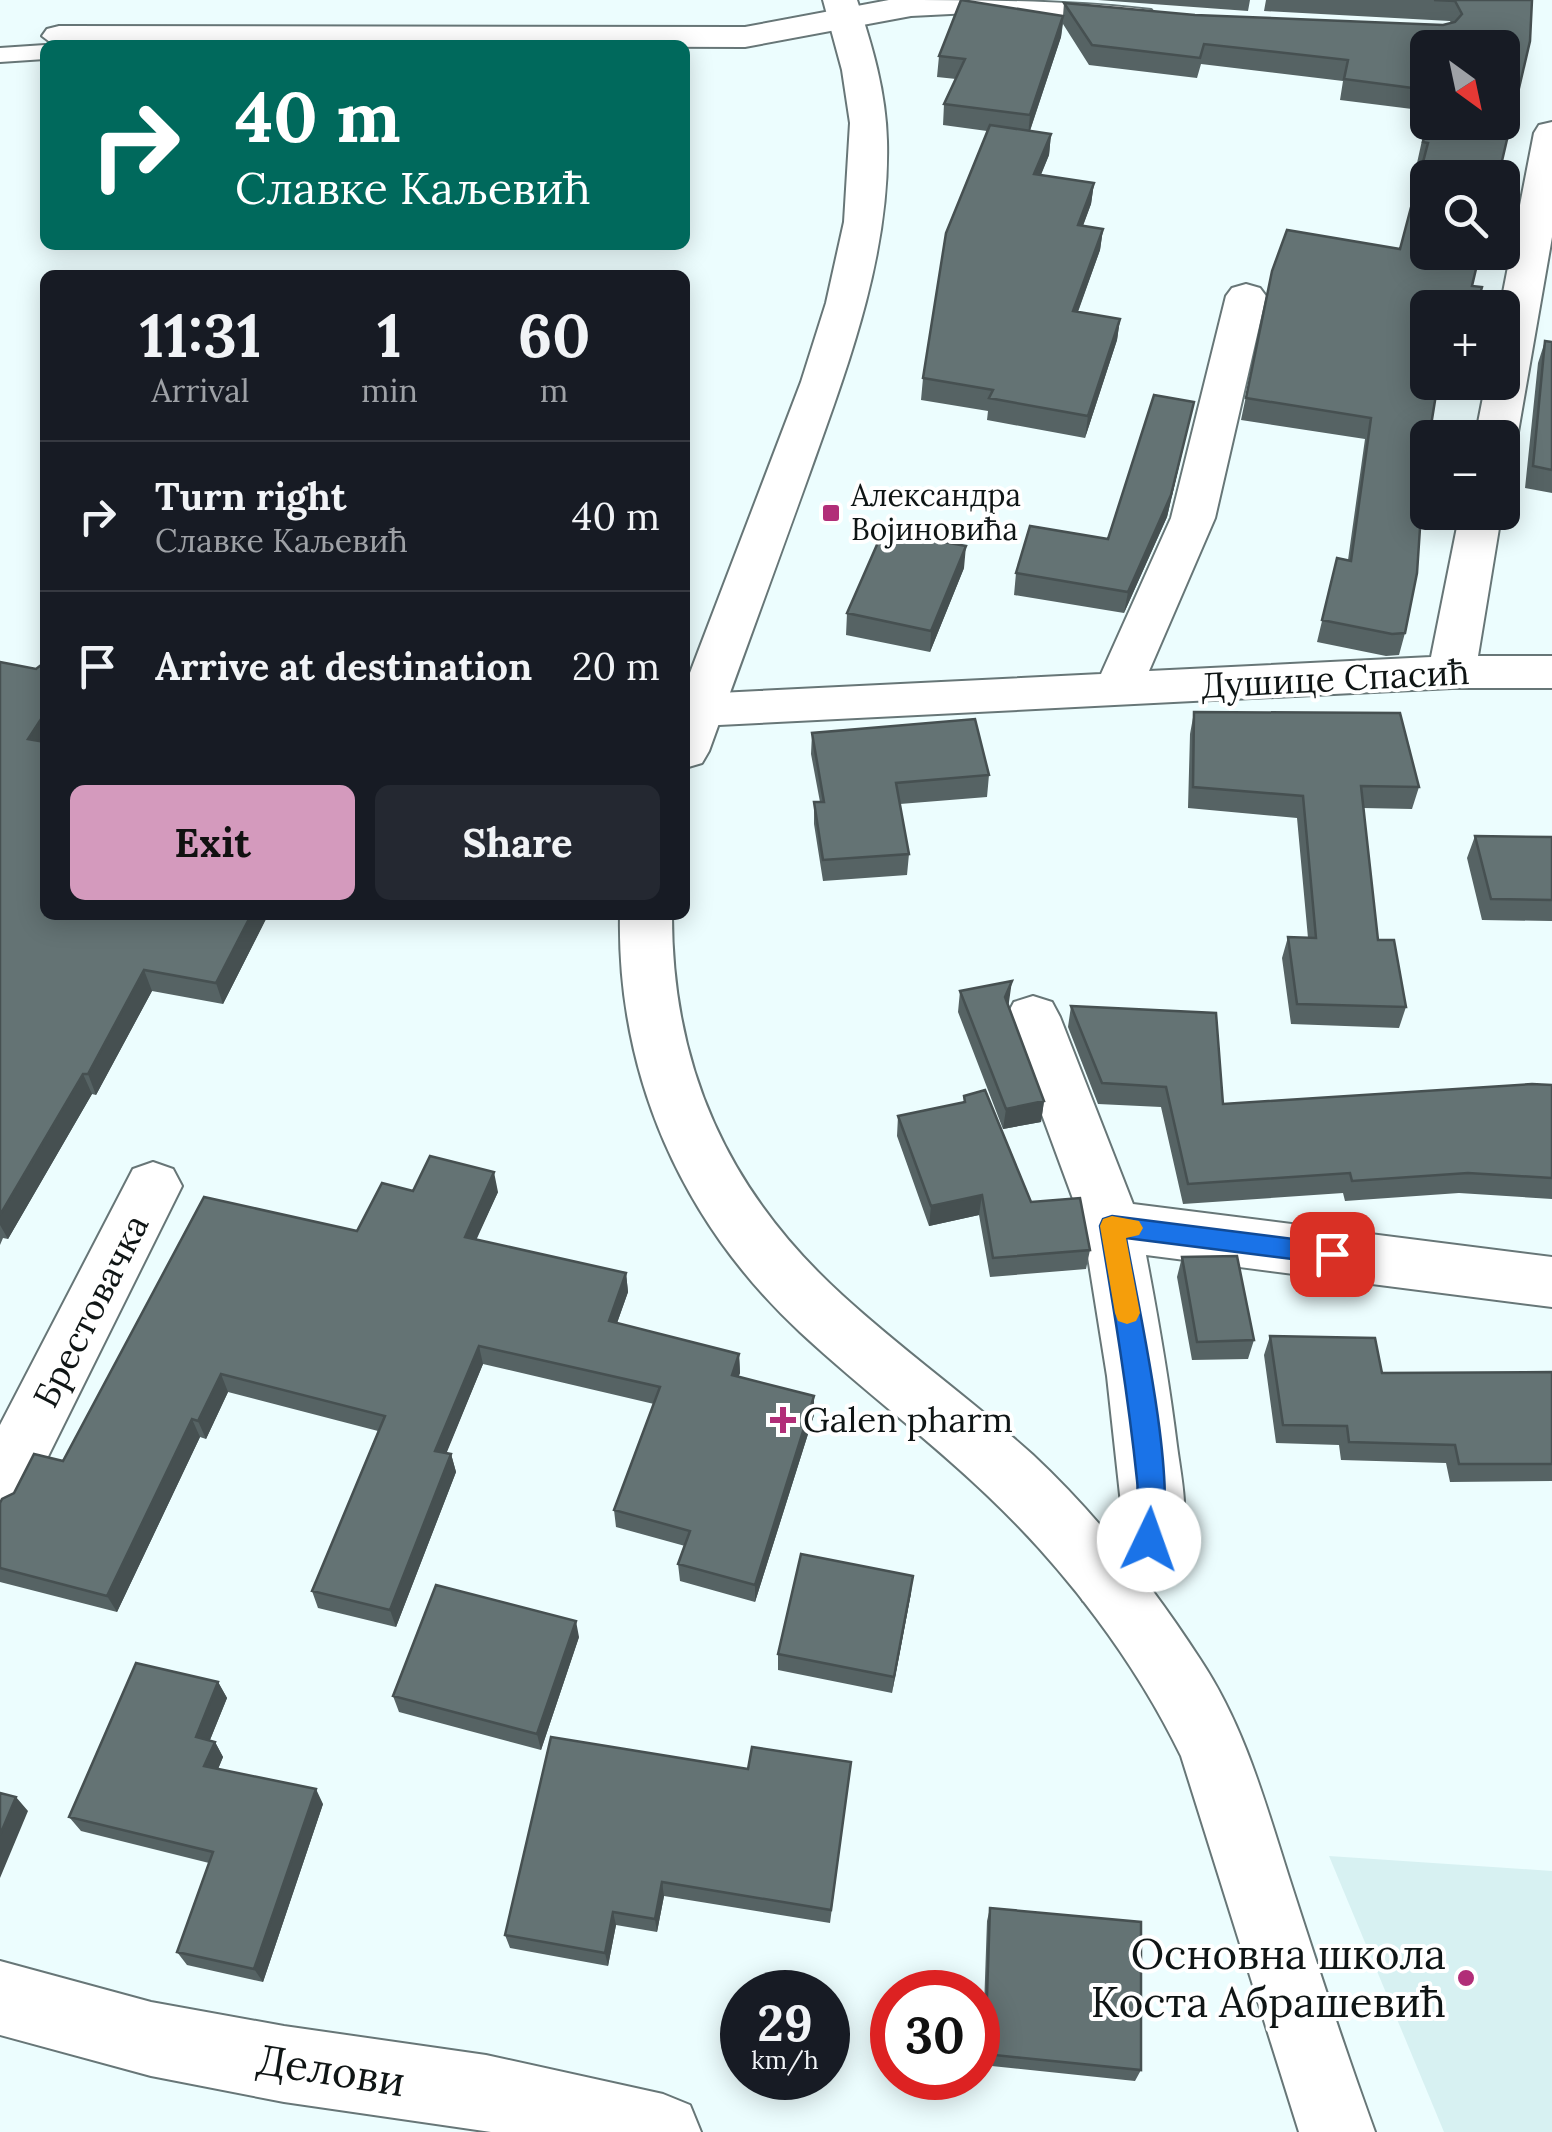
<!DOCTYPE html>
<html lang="en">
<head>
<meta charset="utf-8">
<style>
	:root { --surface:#171b24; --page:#242831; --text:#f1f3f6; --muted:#9ea1a6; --line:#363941; --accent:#d49abd }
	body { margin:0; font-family:Lora,serif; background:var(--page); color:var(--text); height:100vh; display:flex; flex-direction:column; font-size:38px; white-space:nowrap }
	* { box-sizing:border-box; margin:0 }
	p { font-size:32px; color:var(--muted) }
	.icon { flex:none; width:55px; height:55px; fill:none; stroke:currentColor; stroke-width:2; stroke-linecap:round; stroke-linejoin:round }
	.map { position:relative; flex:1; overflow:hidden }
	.side { position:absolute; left:40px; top:270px; width:650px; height:650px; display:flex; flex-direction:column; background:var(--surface); border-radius:15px; box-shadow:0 5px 25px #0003 }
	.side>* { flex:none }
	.guide { position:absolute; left:40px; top:40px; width:650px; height:210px; border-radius:15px; box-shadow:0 5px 25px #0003; background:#00695c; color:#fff; overflow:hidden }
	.needle { width:65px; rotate:147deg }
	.controls { position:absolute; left:1410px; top:30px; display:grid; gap:20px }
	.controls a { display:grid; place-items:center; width:110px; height:110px; border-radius:15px; background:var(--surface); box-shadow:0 5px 25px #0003; font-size:50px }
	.speed { position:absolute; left:720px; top:1970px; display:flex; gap:20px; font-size:50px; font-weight:700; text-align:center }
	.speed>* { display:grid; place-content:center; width:130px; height:130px; border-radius:50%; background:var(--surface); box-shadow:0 5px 25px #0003; line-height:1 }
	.speed small { font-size:25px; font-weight:400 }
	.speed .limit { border:15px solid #d22; background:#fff; color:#111 }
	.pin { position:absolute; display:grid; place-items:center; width:85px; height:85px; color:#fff; margin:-42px; border-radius:20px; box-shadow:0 5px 15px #0006 }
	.me { position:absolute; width:110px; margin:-55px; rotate:3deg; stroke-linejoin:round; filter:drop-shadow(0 0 8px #0008) }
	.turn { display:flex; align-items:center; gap:35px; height:210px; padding:0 30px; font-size:45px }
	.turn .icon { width:130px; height:130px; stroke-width:2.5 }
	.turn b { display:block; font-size:70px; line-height:85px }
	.eta { display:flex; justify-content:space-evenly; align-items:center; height:170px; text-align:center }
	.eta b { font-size:60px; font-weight:800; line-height:70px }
	.button { display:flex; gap:20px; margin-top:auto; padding:20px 30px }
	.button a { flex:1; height:115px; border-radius:15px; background:var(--accent); color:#111; font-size:40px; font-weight:800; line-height:115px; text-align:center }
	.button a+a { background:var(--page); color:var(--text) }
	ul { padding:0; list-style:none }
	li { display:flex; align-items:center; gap:30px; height:150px; padding:0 30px; border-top:2px solid var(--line) }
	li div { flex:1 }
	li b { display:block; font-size:38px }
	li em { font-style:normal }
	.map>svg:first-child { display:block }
	.built { fill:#d7f1f2 }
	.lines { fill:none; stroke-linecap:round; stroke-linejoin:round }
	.service-casing { stroke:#677677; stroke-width:4 }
	.minor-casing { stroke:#677677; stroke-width:4 }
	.tertiary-casing { stroke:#677677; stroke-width:4 }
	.service { fill:#fff; fill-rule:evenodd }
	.minor { fill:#fff; fill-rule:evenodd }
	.tertiary { fill:#fff; fill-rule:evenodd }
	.wall { fill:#566364 }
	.shaded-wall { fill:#465051 }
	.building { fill:#647374; stroke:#465051; stroke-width:2.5 }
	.route { fill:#1a73e8; stroke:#114b97; stroke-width:2.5 }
	.slow { fill:#f59e0b }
	.poi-dot { fill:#b12e78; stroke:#fff; stroke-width:4 }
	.labels { text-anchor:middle; stroke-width:8; stroke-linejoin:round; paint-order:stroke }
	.far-poi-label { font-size:30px; fill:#0f1515; stroke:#fff; text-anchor:start }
	.street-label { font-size:35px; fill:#0f1515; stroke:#fff }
	.poi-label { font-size:35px; fill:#0f1515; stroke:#fff; text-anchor:start }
	.near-poi-label { font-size:42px; fill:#0f1515; stroke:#fff; text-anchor:end }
	.near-street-label { font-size:42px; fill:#0f1515; stroke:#fff }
</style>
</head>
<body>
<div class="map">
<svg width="1552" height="2132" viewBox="0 0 1552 2132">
	<rect width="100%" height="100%" fill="#ecfdfe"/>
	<path class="built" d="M1329,1856l223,15v261h-108z"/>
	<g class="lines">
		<g class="service-casing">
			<path id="service" d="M45,45v14l-45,3v-14z"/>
		</g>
		<g class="minor-casing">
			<path id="minor" d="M889,0c85,0 179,0 262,10l5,7 -5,7 -12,3 -149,-15 -79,4 -166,31 -691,-2 -12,-9 5,-7 12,-3 686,1z
				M1552,122v115l-35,201 -6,9 -9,2v-11h-27l11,-56h16l-2,-74 34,-175 5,-8z
				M1246,284l14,4 6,8 -51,222 -66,153 282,-14 29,-145 42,-2 -24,146h74v32h-100l-753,38 -14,-4v-24l14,-4 402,-20 70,-156 55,-222 6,-8z
				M1033,996l19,6 8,15 73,187 419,53v50l-406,-52c12,63 23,126 31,191 4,30 11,61 5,92 -8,33 -46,60 -76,72l-23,-9 -10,-22 10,-22 35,-31 3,-22 -14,-128 -24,-150 -77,-209 8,-15z
				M153,1162l20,7 9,17 -160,323 -22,9v-93l133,-256z"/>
		</g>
		<g class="tertiary-casing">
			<path id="tertiary" d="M823,0h34c15,45 29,92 30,141 3,114 -39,225 -77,331 -33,93 -68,186 -101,279l-7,12 -17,5v-82l116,-304 25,-79 18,-81 6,-99 -8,-53z
				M620,915h52c0,153 56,276 170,380 61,56 129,104 191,160 64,60 119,130 167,204 44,66 64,140 88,215 28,87 56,173 87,258h-76l-118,-376c-46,-95 -116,-187 -193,-260 -60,-58 -127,-107 -188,-164 -118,-110 -183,-256 -180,-417z
				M0,1961l151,41 133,24 202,29 177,39 27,11 11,27h-210l-207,-30 -133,-26 -151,-41z"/>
		</g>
		<use href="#service" class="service"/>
		<use href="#minor" class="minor"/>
		<use href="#tertiary" class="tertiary"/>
	</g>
	<path class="wall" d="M961,0l102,16 1,-13 131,12 248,10 8,-2 -1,-2 -186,-10 2,-11h266l-2,41 -32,137h-70v74h52l-8,34 10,1 -6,21h-48v74h10l-9,56h-1v9l-11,65 4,1 -4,60 -12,60 -6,22 -13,1 -69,-14 20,-84 11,2 17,-121 -124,-19 31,-149 15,-41 113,19 23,-85 -6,-1 11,-50v9h74v-74h-74v63l-88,-11 3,-19 -142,-17 -4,14 -108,-13 -26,-41 -2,13 -31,94 21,3 -2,21 -8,20 53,8 -3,21 -8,22 20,3 -3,21 -22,62 42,7 -3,21 -32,98 -98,-18 1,-9 -67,-11 2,-22 23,-145 41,-102 -44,-6 1,-21 12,-25 -19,-2 2,-21z
		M1098,0h152l-2,11z
		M1545,341l7,1v151l-27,-5 13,-125z
		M1194,402l-27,115 -43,96 -110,-18 2,-22 92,-34z
		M964,568l-34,84 -84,-17 1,-22z
		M0,662l45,253h223l-45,89 -71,-13 -56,104 -4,-1 -84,145 -5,-1 -3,7z
		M1194,712l225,75 -7,22 -49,-1 15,132 28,67 -7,21 -108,-4 -9,-66 6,-21 20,1 -11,-120 -109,-10 2,-74z
		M812,733l177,42 -2,22 -87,7 9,50 -2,21 -84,6 -9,-57v-22h6l-9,-48z
		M1475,836l77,1v84l-70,-1 -15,-62z
		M960,991l49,11 -1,3 36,96 -3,21 -38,7 -45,-117z
		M1071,1006l152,98 329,-19v114l-93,-6 -114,8 -2,-8 -160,11 -22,-97 -63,-3 -30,-77z
		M964,1096l67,106 59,48 -4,19 -96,8 -11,-62 -50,11 -32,-90 1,-20 66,-14z
		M413,1191l85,1 -22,47 150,34 2,19 -11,31 122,31 1,19 -2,4 76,19v19l-59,187 -75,-21 -2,-17 7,-18 -69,-19 -2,-17 40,-106 -171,-40 -37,89 5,1 5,18 -60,155 -78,-19 -6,-17 66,-160 -150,-39 -22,47 -6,-2 -83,175 -117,-30v-79l63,-42 294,-230z
		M1182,1257l72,83 -6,19 -56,1 -15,-83z
		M1270,1336l112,37 170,-1v109l-102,1 -4,-19 -105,-3 -2,-15 -63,-2 -12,-88z
		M911,1593l-19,100 -114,-23v-16z
		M579,1637l-38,113 -142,-38 -6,-16z
		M218,1682l9,16 -17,42 5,2 8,15 -5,12 105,35 -60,178 -76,-17 -10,-13 32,-89 -128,-32 -12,-14z
		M851,1762l-21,161 -166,-27 -7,36 -41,-7 -8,41 -98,-18 -5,-13 243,-166z
		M990,1908l151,162 -6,11 -153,-16 5,-144z"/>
	<path class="shaded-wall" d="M1063,16l-2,21 -33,99 2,-21z
		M1051,134l-2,21 -17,40 2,-21z
		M1094,183l-3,21 -16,42 3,-21z
		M1103,229l-3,21 -30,83 3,-22z
		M1120,319l-3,21 -32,98 3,-22z
		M1194,402l-27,115 -43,96 4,-21z
		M966,546l-2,22 -34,84 1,-21z
		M45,713v34l-17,-8z
		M251,915h17l-45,89 -7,-21z
		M144,970l8,21 -56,104 -8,-21z
		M1012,981l-3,21 -7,16 3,-21z
		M83,1074l9,20 -84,145 -8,-14v-10z
		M1044,1101l-3,21 -38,7 3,-20z
		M494,1172l4,20 -29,64 -4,-19z
		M982,1195l-3,20 -50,11 2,-20z
		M626,1273l2,19 -17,48 -2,-19z
		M479,1346l4,18 -43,105 -5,-18z
		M739,1354l1,19 -8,21v-19z
		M221,1374l7,18 -22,47 -8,-18z
		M814,1396v19l-59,187v-17z
		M192,1419l8,18 -83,175 -10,-16z
		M451,1454l5,18 -60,155 -6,-17z
		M913,1576l-2,17 -19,100 2,-16z
		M576,1621l3,16 -38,113 -4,-16z
		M218,1682l9,16 -22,54 -9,-15z
		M215,1742l8,15 -10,24 -9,-15z
		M316,1789l7,15 -60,178 -9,-13z
		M16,1797l12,14 -28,67v-43z
		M662,1882l2,14 -7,36 -2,-13z
		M613,1912l3,13 -8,41 -3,-13z"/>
	<path class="building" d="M961,0l102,16 -33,99 -86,-11 21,-45 -26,-3z
		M1434,0h98l-2,41 -32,137h-70v74h52l-8,34 10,1 -6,21h-48v74h10l-9,56h-1v9l-11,65 4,1 -4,60 -12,60 -13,1 -70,-14 15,-62 14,3 20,-143 -125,-20 26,-127 15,-41 113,19 28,-106 -5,-1 5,-24v4h74v-74h-74v42l-84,-11 4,-19 -144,-16 -4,14 -108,-13 -28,-42 131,12 248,10 12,-3 7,-8 -7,-13z
		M990,125l61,9 -17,40 60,9 -16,42 25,4 -30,82 47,8 -32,97 -99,-18 4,-8 -70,-12 23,-145z
		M1545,341l7,1v128l-19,-4z
		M1154,395l40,7 -23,93 -43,97 -112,-19 14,-47 78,13z
		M883,531l83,15 -35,85 -84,-18z
		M0,662l36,7 5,-4 4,1v47l-17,26 17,3v173h206l-35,68 -72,-13 -56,104h-5l-83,141z
		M1194,712l206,1 19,74 -58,-1 17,154h16l12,67 -109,-3 -9,-67 28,1 -13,-142 -110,-9z
		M975,719l14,56 -93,8 13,71 -86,6 -9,-58h10l-12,-69z
		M1475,836l77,1v63l-61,-1z
		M1012,981l-7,16 39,104 -38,8 -46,-118z
		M1071,1006l145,7 7,91 309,-20 20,1v93l-84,-5 -116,8 -2,-8 -162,11 -22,-97 -64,-4z
		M985,1090l46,112 49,-4 10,52 -97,8 -11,-63 -51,11 -33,-90 67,-14 -1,-6z
		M430,1156l64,16 -29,65 161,36 -17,48 130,33 -7,21 82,21 -59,189 -77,-21 12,-33 -76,-21 46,-123 -181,-41 -44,105 16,3 -61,156 -78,-19 73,-175 -164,-42 -23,47 -6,-2 -85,177 -107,-28v-65l2,-4 12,-6 20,-39 29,7 141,-264 153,34 25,-48 31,8z
		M1237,1256l17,84 -57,2 -15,-85z
		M1270,1336l105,2 7,35 170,-1v92h-93l-4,-19 -106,-3 -2,-16 -64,-1z
		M801,1554l112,22 -19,101 -116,-23z
		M436,1585l140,36 -39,113 -144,-38z
		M136,1663l82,19 -22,55 19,5 -11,24 112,23 -62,180 -77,-17 36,-100 -144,-35z
		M551,1737l197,32 4,-22 99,15 -20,148 -169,-28 -7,37 -42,-7 -8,41 -100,-18z
		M0,1793l16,4 -16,38z
		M990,1908l151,14v148l-156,-16z"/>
	<path class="route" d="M1112,1216l220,28 8,3 4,7 -4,7 -8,3 -206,-26c11,63 56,259 32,311l-9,3 -9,-3c-9,-19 0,-48 -3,-69 -9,-86 -23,-170 -37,-254l3,-7z"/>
	<path class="slow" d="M1112,1216l27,5 4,7 -4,7 -13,3 14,75 -4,8 -9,3 -9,-3 -3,-8 -15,-87 3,-7z"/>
	<g class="poi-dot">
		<rect x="821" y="503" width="20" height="20" rx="5"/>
		<path d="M778 1405h10v10h10v10h-10v10h-10v-10h-10v-10h10z"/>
		<circle cx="1466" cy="1978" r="10"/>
	</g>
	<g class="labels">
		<g class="far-poi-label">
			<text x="851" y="506">Александра<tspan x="851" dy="34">Војиновића</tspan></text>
		</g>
		<g class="street-label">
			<text transform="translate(1335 679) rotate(-3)" y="12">Душице Спасић</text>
			<text transform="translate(91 1311) rotate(-63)" y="12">Брестовачка</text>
		</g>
		<g class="poi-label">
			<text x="803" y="1432">Galen pharm</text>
		</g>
		<g class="near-poi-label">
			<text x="1446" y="1969">Основна школа<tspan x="1446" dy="48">Коста Абрашевић</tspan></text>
		</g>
		<g class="near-street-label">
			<text transform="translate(331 2070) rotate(9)" y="15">Делови</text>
		</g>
	</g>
</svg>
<div class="controls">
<a><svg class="needle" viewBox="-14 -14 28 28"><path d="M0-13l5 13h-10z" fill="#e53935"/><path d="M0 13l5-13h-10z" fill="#9ea1a6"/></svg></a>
<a><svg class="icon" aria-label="search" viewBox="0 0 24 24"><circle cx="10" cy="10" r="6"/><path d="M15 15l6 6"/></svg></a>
<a>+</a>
<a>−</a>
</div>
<div class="speed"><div>29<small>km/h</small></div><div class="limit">30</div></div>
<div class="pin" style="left:1332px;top:1254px;background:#d93025"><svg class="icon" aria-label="arrive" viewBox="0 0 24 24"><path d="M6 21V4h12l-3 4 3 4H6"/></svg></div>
<svg class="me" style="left:1149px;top:1540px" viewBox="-20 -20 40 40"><circle r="19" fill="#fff"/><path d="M0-13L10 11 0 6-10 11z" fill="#1a73e8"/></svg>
<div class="guide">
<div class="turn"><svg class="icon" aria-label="right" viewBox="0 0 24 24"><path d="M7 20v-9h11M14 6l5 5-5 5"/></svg><div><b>40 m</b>Славке Каљевић</div></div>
</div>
<section class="side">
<div class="eta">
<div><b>11:31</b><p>Arrival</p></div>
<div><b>1</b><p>min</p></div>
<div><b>60</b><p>m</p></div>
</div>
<ul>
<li><svg class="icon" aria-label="right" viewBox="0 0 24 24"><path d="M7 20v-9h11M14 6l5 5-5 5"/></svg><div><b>Turn right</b><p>Славке Каљевић</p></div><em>40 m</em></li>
<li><svg class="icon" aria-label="arrive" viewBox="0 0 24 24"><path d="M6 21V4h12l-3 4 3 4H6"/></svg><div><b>Arrive at destination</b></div><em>20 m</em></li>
</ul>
<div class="button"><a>Exit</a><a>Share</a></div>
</section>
</div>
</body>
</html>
